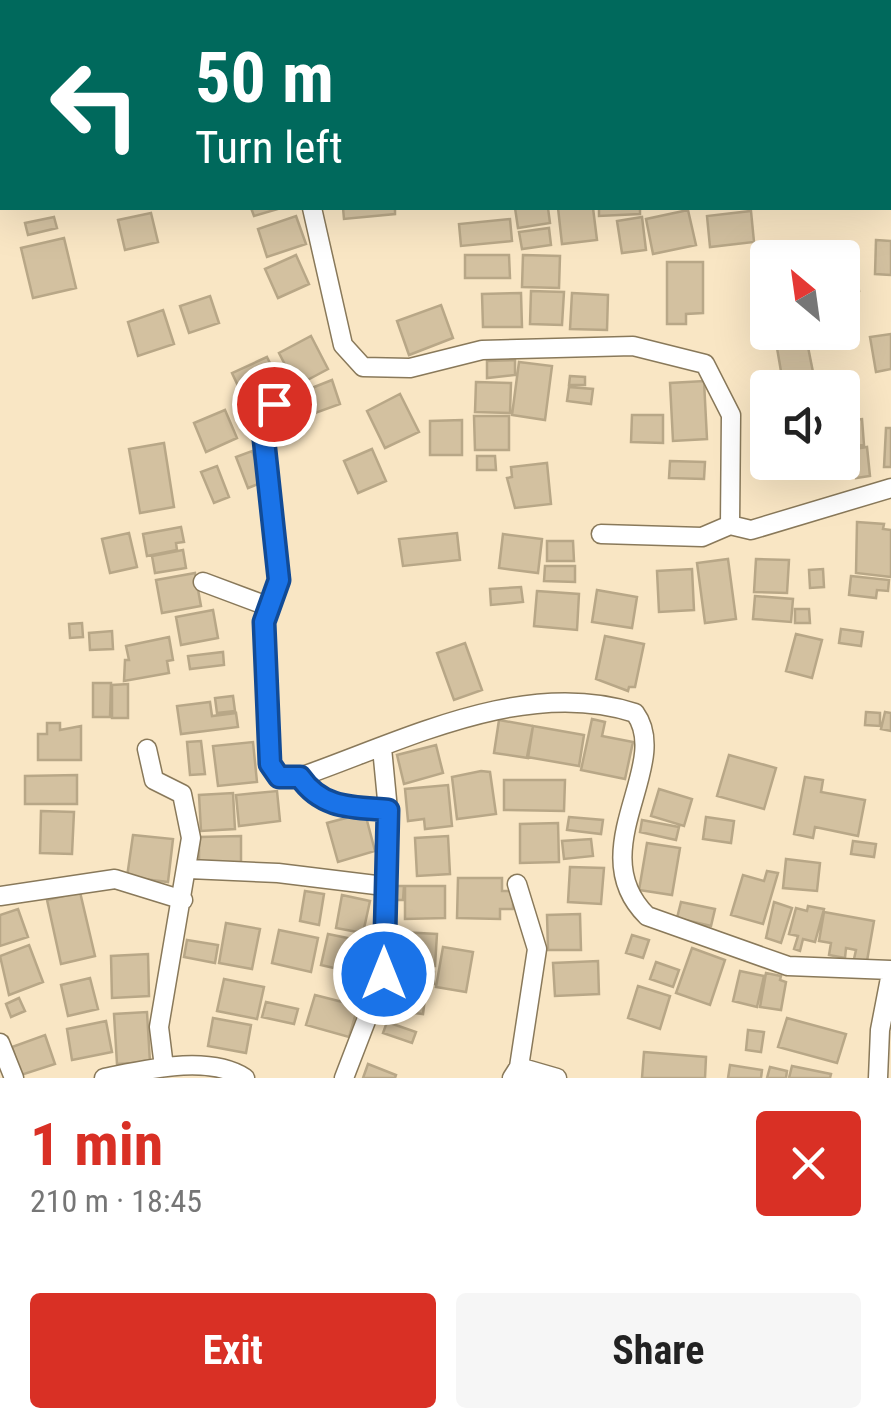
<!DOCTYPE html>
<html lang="en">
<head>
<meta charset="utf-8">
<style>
	:root { --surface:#fff; --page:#f6f6f6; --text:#222; --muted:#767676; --accent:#d93025 }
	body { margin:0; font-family:"Roboto Condensed",sans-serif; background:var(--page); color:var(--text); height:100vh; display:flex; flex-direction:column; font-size:38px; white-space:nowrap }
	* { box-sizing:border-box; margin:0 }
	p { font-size:32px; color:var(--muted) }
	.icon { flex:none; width:55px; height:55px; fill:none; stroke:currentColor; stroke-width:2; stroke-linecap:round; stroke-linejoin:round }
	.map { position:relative; height:1078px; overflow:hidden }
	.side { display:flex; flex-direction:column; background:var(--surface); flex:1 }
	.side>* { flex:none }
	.hud { position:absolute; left:0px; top:0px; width:892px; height:210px; box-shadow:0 10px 40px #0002; background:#00695c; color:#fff; overflow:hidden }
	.needle { width:65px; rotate:331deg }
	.controls { position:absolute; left:750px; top:240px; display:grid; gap:20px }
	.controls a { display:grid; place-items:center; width:110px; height:110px; border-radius:10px; background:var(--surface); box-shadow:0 10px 40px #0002; font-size:50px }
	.pin { position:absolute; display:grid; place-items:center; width:85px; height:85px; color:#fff; margin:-42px; border:5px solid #fff; border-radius:50%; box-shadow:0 2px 10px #0007 }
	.me { position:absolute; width:110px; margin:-55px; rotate:0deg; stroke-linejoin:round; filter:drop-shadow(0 0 8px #0008) }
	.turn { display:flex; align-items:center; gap:35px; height:210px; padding:0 30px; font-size:45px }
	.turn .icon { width:130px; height:130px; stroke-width:2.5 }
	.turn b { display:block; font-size:70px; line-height:85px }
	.round { display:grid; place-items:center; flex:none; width:105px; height:105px; border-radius:10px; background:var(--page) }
	.overview { display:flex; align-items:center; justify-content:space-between; height:170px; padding:0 30px }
	h1 { font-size:60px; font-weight:700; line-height:75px; color:var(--accent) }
	.cta { display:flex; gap:20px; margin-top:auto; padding:20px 30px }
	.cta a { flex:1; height:115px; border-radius:10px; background:var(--accent); color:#fff; font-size:40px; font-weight:700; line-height:115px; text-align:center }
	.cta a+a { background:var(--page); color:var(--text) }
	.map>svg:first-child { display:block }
	.building { fill:#d3c1a0; stroke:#b8a787; stroke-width:2.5 }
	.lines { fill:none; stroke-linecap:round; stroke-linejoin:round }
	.minor-casing { stroke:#89795a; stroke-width:21 }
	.minor { stroke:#fff; stroke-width:18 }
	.route-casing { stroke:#114b97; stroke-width:25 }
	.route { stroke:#1a73e8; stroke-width:18 }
</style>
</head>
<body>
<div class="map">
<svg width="891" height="1078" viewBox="0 0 891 1078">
	<rect width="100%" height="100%" fill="#f9e6c4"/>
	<path class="building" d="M1,44l1,40 -2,1v-40z
		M251,208h30l-27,8z
		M343,208h52v6l-51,5z
		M515,208h33l2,15 -32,5z
		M558,208h35l4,32 -35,4z
		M599,208h41v6l-41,2z
		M688,210l8,35 -43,9 -7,-35z
		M751,211l3,31 -44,5 -3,-31z
		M151,213l7,29 -33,8 -7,-30z
		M296,216l10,28 -39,13 -9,-28z
		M54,217l3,11 -29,7 -3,-12z
		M642,217l4,33 -24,3 -5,-32z
		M510,219l2,22 -51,5 -2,-22z
		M549,228l2,17 -29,4 -3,-17z
		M64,238l12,50 -43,10 -12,-50z
		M876,240l15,1v34l-16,-1z
		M853,253l6,38 -17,2v-35h-17z
		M296,255l13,29 -31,14 -13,-29z
		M465,255h44l1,23h-45z
		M523,255l37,1 -1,32 -37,-1z
		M667,262h36v51l-17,1v10h-19z
		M531,291l33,1 -2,33 -32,-1z
		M521,293l1,34h-39l-1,-33z
		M572,293l36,2 -1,35 -37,-1z
		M210,296l9,27 -30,10 -9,-27z
		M842,298h13l1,19 -14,1z
		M441,305l12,33 -44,17 -12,-34z
		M163,310l11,34 -36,12 -10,-34z
		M891,334v35l-15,3 -6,-35z
		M311,336l17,33 -32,17 -17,-33z
		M807,342l7,35 -31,6 -6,-35z
		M267,357l17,35 -35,17 -17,-36z
		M515,360v15l-28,3v-17z
		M519,362l33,4 -7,54 -33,-5z
		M570,376l15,1v8h-16z
		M332,380l8,24 -33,12 -8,-23z
		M704,381l3,58 -34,2 -3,-58z
		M476,382l35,1 -1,30 -35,-1z
		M569,387l24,2 -2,15 -24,-3z
		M400,394l19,38 -34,16 -18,-37z
		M225,410l12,28 -31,14 -12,-29z
		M632,415h31v28l-32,-1z
		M474,416h35v34h-34z
		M862,419l2,26 -22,2v-26z
		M462,420v35h-32v-34z
		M886,428h5v39h-7z
		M164,443l10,64 -34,6 -11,-64z
		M867,447l3,29 -14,2 -2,-29z
		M372,449l14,32 -28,12 -14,-32z
		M252,451l11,31 -15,6 -12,-31z
		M477,456h18l1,14h-19z
		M670,461l35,1 -1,17 -35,-1z
		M547,463l4,41 -36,4 -8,-30 5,-1 -1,-10z
		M217,466l12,31 -15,6 -13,-31z
		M857,522l27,2 -1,5 8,1v47l-35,-4z
		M181,527l3,15 -8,1 1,7 -30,6 -4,-22z
		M129,533l8,34 -27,6 -8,-34z
		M457,533l3,27 -57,6 -4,-27z
		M503,534l39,5 -4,34 -39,-5z
		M547,541h26l1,20h-27z
		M183,550l3,18 -31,5 -3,-17z
		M728,559l8,60 -31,4 -8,-60z
		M756,559l33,1 -2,33 -33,-1z
		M545,566h30v16l-31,-1z
		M692,569l2,41 -35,2 -2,-41z
		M823,569l1,18 -14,1 -1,-18z
		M195,573l6,33 -39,7 -6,-33z
		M851,576l38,4 -1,11 -11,-1 -1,8 -27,-3z
		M521,587l2,15 -32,3 -1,-16z
		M597,590l40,7 -5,31 -40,-6z
		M537,591l42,3 -2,36 -43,-4z
		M755,596l38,3 -2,23 -38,-3z
		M795,609h14l1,14h-15z
		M213,610l5,28 -37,7 -5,-28z
		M82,623l1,14 -13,1 -1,-14z
		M841,629l22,3 -2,14 -22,-3z
		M112,631l1,18 -23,1 -1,-17z
		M796,634l26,6 -10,38 -26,-7z
		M605,636l39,8 -9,43h-6l-1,4 -32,-12z
		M169,637l4,23 -6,1 2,12 -45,8 1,-21h4l-3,-14z
		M465,643l17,47 -28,10 -17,-47z
		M223,652l1,13 -34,4 -2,-13z
		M93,683h18l-1,34h-17z
		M128,684v34h-16v-33z
		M233,696l2,15 -18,2 -2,-15z
		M210,702l2,14 24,-3 2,14 -57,7 -4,-28z
		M866,712l14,1v13l-15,-1z
		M885,712l6,1v18l-10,-2z
		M592,719l13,3 -3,14 31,6 -8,37 -44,-9z
		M499,720l34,6 -5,32 -34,-5z
		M47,723h13v7l21,-4v34h-43v-26h9z
		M533,726l51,9 -5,31 -52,-9z
		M201,741l4,33 -15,1 -3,-33z
		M253,742l4,40 -39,4 -5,-40z
		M436,745l7,28 -39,11 -7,-29z
		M729,755l47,13 -12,41 -47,-13z
		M481,771l9,1 6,42 -39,5 -5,-42z
		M77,775v29h-52v-28z
		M805,777l18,3 -2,12 44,8 -7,36 -43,-9 -2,11 -19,-4z
		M504,780h61l-1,31 -60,-1z
		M448,785l4,41 -27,3 -1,-10 -16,2 -3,-32z
		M659,789l33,10 -8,27 -33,-10z
		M277,791l3,30 -41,5 -3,-31z
		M233,793l2,36 -34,2 -2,-36z
		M41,811l33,1 -2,42 -32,-1z
		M365,813l10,38 -37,11 -11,-39z
		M569,817l34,3 -2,14 -34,-4z
		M706,817l28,4 -3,22 -28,-4z
		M642,820l37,7 -3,13 -36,-8z
		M558,823l1,39 -39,1v-39z
		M133,835l40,4 -5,43 -41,-5z
		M241,836v30l-42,1v-30z
		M448,836l2,38 -33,2 -2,-38z
		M591,839l2,17 -29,3 -2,-18z
		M853,841l23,3 -2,13 -23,-3z
		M647,843l33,5 -8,47 -33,-5z
		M786,859l34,4 -3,28 -34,-3z
		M570,867l34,1 -3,36 -33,-2z
		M767,871l11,2 -15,51 -32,-9 12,-40 21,6z
		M458,878h44v13h11v18h-13v10l-43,-1z
		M394,886h10l-1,14h-9z
		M405,886h40v32l-40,1z
		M305,891l19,3 -5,31 -19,-4z
		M80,892l15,64 -34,8 -14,-64z
		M342,895l28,6 -7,32 -27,-5z
		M681,902l34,7 -4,17 -34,-8z
		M774,902l18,6 -11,35 -15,-5z
		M808,906l16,3 -9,33 -12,-3 -3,12 -6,-2 4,-13 -9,-2 7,-26 11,3z
		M18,909l10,28 -28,9v-31z
		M824,912l50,9 -7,40 -13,-2 2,-9 -10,-2 -1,10 -16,-3 2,-12 -12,-2z
		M580,914l1,36h-33l-1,-35z
		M226,923l34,6 -8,40 -33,-6z
		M279,930l39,8 -7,34 -39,-9z
		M400,932l37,2 -2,32 -37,-2z
		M328,934l39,8 -7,32 -39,-9z
		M632,935l17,5 -6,18 -17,-5z
		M187,940l31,5 -3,18 -31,-6z
		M369,943l11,1 -2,34 -12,-1z
		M29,945l14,37 -34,13 -9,-39z
		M443,947l30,5 -7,40 -30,-5z
		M692,948l33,12 -15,45 -34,-12z
		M148,954l1,42 -37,2 -1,-42z
		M598,961l1,33 -44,2 -2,-33z
		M656,962l23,8 -6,17 -23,-8z
		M416,971l18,1v12l-19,-5z
		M740,971l24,5 -7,31 -24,-6z
		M766,973l15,3 -1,4 6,2 -5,28 -21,-3z
		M393,977l34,6 -4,31 -34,-4z
		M90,978l8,31 -30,7 -7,-31z
		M224,979l40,8 -7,32 -40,-8z
		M638,986l32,10 -10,33 -32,-11z
		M315,995l43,11 -9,31 -43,-12z
		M19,998l6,13 -14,6 -5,-13z
		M266,1002l32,7 -4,15 -32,-7z
		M147,1012l3,50 -33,2 -3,-50z
		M213,1018l38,7 -5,28 -38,-7z
		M787,1018l59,16 -9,29 -59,-16z
		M106,1021l6,31 -40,8 -5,-31z
		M387,1022l29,10 -4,11 -29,-10z
		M748,1030l16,2 -3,20 -15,-2z
		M45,1035l10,29 -34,11 -9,-28z
		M644,1052l62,5 -1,21h-63z
		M368,1064l28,11 -1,3h-32z
		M730,1065l32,5 -1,8h-33z
		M792,1066l39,8 -1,4h-41z
		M770,1067l17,4 -1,7h-19z"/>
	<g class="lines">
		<g class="minor-casing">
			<path id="minor" d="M186,0v2
				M579,0l14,2
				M684,2h26
				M720,2l13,-2
				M312,208l31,137 20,22 47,1 72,-18 151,-4 72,18 26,51 -1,110
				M275,404l-12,27 16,149 -15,42 6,142 9,13h21c22,32 52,30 88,33
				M601,534l101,3 28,-12 21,5 140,-42
				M203,582l67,25
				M147,749l7,31 28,14 9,44 -32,189 5,40
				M300,777c103,-36 225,-100 335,-64 38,52 -54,138 12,203l141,50 103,4
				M189,869l89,4 106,13
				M517,884l20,65 -18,118
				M0,896l115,-17 68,21
				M0,1043l14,35
				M104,1078c41,-8 104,-24 141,0
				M344,1078l40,-104 4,-164 -6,-62
				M512,1078l7,-11 38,11
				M878,1078l2,-48 11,-57"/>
		</g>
		<use href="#minor" class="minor"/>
	</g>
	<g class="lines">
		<g class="route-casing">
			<path id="route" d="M274,404l-11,27 16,149 -15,42 6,142 9,13h21c22,32 52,30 88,33l-4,164"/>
		</g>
		<use href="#route" class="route"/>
	</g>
</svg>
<div class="controls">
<a><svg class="needle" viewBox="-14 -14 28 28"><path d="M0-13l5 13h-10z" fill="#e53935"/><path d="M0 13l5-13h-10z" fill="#767676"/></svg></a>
<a><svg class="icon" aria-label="sound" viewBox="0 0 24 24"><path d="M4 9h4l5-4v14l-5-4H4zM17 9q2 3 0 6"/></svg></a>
</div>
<div class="pin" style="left:274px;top:404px;background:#d93025"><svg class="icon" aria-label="arrive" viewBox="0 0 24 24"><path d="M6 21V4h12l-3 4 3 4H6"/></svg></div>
<svg class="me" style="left:384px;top:974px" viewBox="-20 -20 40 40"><circle r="17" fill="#1a73e8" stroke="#fff" stroke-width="3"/><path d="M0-11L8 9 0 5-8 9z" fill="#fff"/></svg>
<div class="hud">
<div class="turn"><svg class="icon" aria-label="left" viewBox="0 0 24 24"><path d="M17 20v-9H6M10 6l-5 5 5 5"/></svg><div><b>50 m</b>Turn left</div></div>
</div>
</div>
<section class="side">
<div class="overview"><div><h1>1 min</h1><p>210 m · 18:45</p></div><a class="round" style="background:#d93025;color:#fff"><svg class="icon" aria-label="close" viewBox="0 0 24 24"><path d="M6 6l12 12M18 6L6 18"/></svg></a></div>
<div class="cta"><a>Exit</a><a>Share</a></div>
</section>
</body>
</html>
